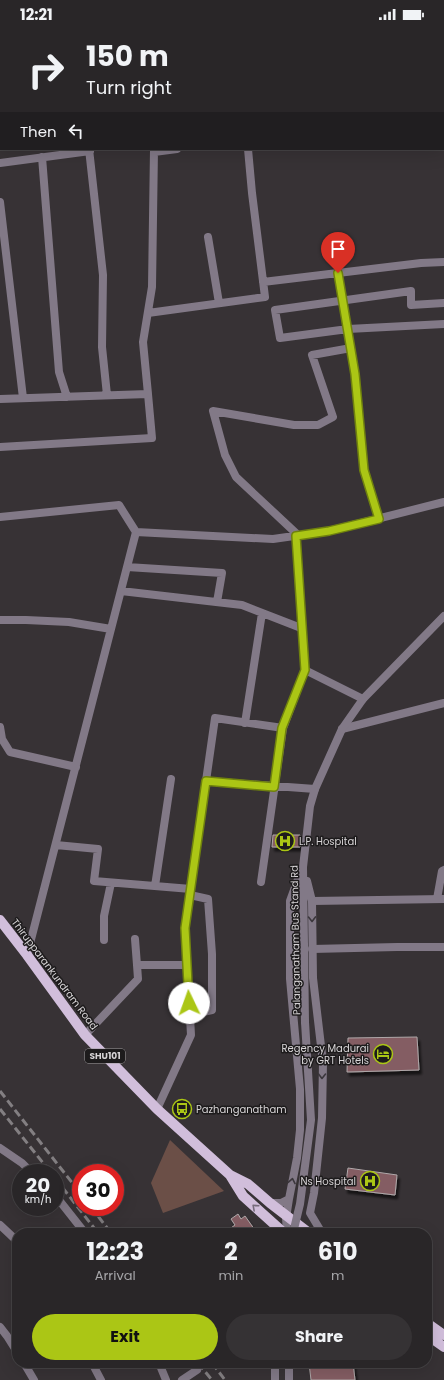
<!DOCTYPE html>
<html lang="en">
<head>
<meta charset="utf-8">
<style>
	:root { --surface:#292628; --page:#353234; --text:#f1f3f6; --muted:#a5a5a8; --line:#454345; --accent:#abc615 }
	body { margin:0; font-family:Poppins,sans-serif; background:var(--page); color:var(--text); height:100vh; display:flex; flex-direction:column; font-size:15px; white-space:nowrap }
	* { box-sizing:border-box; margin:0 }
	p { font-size:13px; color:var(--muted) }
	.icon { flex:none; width:22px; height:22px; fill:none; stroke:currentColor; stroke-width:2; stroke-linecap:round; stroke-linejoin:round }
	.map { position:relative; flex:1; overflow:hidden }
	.drawer { position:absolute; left:12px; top:1200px; width:420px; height:140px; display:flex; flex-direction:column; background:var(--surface); border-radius:16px; box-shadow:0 4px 16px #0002,0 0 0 1px var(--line) }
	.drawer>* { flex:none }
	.top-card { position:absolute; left:0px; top:0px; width:444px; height:122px; box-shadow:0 4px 16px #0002,0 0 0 1px var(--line); background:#292628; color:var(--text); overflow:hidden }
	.speed { position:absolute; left:12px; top:1136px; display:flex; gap:8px; font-size:20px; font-weight:700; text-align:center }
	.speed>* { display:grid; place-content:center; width:52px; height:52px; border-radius:50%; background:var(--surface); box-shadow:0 4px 16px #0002,0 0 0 1px var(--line); line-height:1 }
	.speed small { font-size:10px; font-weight:400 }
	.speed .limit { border:6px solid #d22; background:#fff; color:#111 }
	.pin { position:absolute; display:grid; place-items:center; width:34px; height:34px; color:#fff; margin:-41px -17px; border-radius:50% 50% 50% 0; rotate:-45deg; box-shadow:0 0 4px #0007 }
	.pin .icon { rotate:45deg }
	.me { position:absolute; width:44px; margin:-22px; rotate:357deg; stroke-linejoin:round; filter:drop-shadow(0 0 3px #0008) }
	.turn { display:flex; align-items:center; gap:14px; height:84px; padding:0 20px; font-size:18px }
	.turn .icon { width:52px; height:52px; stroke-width:2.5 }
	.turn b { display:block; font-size:28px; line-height:34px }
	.then { display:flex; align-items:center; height:38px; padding:0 20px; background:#0003; gap:8px; font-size:15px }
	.eta { display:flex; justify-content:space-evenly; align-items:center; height:68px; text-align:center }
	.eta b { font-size:24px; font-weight:700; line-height:28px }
	.cta { display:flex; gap:8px; margin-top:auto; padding:8px 20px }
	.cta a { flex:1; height:46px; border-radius:24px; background:var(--accent); color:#111; font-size:16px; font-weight:700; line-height:46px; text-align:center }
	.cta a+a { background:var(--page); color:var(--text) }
	.status { display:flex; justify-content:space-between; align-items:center; height:28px; padding:0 20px; background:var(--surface); direction:ltr }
	.status svg { height:11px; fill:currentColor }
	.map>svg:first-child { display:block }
	.green { fill:#6b4f47 }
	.building { fill:#845d63; stroke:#afa8a9; filter:url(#shadow) }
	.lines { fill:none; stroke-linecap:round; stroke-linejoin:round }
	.minor { stroke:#827987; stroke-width:8 }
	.tertiary { stroke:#827987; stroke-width:8 }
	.primary { stroke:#d1bedb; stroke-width:10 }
	.rail { stroke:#837f82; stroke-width:3; stroke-dasharray:8 4; stroke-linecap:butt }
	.tertiary-bridge { stroke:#827987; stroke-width:8 }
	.oneway { stroke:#3b373c }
	.oneway2 { stroke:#776c7c }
	.route-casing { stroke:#6f810e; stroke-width:10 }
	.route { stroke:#abc615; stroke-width:7 }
	.labels { text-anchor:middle; stroke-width:3; stroke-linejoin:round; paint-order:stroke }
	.shield { fill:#1d1b1c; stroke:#9f9c9e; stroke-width:1 }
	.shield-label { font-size:9px; font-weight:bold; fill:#d7d4d6 }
	.poi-label { font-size:10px; fill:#d7d4d6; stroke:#1d1b1c; text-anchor:start }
	.street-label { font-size:10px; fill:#d7d4d6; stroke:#1d1b1c }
</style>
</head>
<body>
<div class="status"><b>12:21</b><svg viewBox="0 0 49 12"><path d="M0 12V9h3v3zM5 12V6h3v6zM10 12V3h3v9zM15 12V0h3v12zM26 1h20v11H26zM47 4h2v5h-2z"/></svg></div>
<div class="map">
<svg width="444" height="1352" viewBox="0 0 444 1352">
	<defs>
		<filter id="shadow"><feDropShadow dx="2.5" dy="4" stdDeviation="1" flood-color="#0009"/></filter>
	</defs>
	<rect width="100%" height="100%" fill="#373235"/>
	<path class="green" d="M170,1112l54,51 -61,22 -12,-30z"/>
	<path class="building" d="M273,807h27v12h-28z
		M417,1009l2,33 -72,2 1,-34z
		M348,1140l49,7 -2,20 -50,-6z
		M238,1186l3,5 4,-3 12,17h-33l11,-8 -4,-6z
		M309,1335h44l2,17h-44z"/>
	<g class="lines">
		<path class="minor" d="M75,0v1
			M160,1l3,-1
			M443,34h1
			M0,39h1
			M89,121l14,126 -1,72 5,48
			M154,124l23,-3
			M42,129l17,215 8,25
			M0,135l90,-12
			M0,174l23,196
			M208,209l11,66
			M338,245l17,101 9,96 15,49
			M263,254l158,-19 23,-1
			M444,275l-33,2v-14l-136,19 5,28 68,-9 96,-5
			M148,285l117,-16 -13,-104 -4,-44
			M0,371l148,-5 -5,-52 9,-55 2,-138
			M0,419l152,-9 -4,-44
			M0,489l119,-12 17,27
			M296,508l9,134 58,29
			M299,508l-63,-59 -11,-22 -12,-44 81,14h24l15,-8 -21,-62 39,-7
			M127,539l95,6 -5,29
			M121,563l121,14 59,23
			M0,592h26l43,2 42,7
			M245,695l17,-110
			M0,699l2,12 8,13 66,15
			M342,701l102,-26
			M206,753l109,8
			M56,817l42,4 -4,32 97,8
			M261,854l22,-154
			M155,858l16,-107
			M437,871l5,-28 2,-1
			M312,873l132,-2
			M135,911l2,26h50
			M104,912v-24l7,-33
			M312,921l85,-2h47
			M27,927l109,-423 137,7 56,-8 115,-29
			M190,987l22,-5v-56l-4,-55 -18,-4
			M85,1007l53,-56 -1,-14
			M157,1081l34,-74 -6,-107 30,-210 68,10 22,-58
			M0,1120l22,15 10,10
			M55,1167l30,38
			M0,1197l17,16
			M0,1299l7,9 10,16
			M24,1335l10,17
			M92,1335l9,17
			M159,1335l7,17
			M182,1352l15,-10"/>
		<path class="tertiary" d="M307,853l5,20 1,77 10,85 -1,55 -8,75 -4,20 12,20
			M305,994l-2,-155 7,-61 5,-17 27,-60 21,-30 81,-83
			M270,1175h11l8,-4 8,-41 3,-28v-41l-10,-110v-78l11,-30
			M287,1205l-1,-15 3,-19
			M275,1352v-17
			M289,1352v-17"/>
		<path class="primary" d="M0,892l27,35 58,80 72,74 73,66 18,9 22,19 39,30
			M230,1147l13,21 41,37
			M427,1295l17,12
			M427,1307l17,12"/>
		<path class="rail" d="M0,1063l81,103
			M0,1081l51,64
			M55,1150l43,55
			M91,1179l20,26
			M198,1335l14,17
			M212,1335l13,17"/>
		<path class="tertiary-bridge" d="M293,1205l7,-29 11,-84 -6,-98"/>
	</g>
	<defs><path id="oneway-chevron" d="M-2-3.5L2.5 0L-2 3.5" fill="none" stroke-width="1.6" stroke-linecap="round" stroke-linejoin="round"/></defs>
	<g class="oneway">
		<use href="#oneway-chevron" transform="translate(312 891) rotate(89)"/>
		<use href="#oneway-chevron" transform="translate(322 1048) rotate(91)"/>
		<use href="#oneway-chevron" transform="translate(292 1153) rotate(-79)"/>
	</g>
	<use class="oneway2" href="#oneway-chevron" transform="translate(255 1179) rotate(-138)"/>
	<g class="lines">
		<g class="route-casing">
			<path id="route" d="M189,975l-4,-75 21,-147 68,6 8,-59 23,-58 -9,-134 33,-5 50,-12 -15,-49 -9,-96 -17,-101"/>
		</g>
		<use href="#route" class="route"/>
	</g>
	<defs>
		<g id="hospital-ring" transform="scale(1)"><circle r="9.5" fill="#1d1b1c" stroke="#abc615" stroke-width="1.5"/><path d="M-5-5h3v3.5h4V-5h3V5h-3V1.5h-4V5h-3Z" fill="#abc615"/></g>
		<g id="hotel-ring" transform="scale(1)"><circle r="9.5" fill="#1d1b1c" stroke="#abc615" stroke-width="1.5"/><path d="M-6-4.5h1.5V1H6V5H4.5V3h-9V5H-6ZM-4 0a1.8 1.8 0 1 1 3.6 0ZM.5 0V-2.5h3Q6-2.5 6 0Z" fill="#abc615"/></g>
		<g id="bus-ring" transform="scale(1)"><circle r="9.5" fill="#1d1b1c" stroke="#abc615" stroke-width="1.5"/><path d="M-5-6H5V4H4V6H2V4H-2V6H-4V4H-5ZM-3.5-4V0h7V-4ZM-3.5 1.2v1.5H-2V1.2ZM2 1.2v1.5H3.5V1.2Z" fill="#abc615"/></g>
	</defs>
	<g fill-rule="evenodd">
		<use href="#hospital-ring" x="285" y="813"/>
		<use href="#hotel-ring" x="383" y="1026"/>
		<use href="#bus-ring" x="182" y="1081"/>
		<use href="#hospital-ring" x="370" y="1153"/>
	</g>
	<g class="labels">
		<rect class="shield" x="85" y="1021" width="40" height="14" rx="3"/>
		<g class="shield-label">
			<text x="105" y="1031">SHU101</text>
		</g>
		<g class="poi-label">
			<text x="299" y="817">L.P. Hospital</text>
			<text x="369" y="1024" text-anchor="end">Regency Madurai<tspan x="369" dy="12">by GRT Hotels</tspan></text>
			<text x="196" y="1085">Pazhanganatham</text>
			<text x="356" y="1157" text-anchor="end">Ns Hospital</text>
		</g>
		<g class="street-label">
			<text transform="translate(295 912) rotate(-91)" y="4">Palanganatham Bus Stand Rd</text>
			<text transform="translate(55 946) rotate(53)" y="4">Thirupparankundram Road</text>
		</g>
	</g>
</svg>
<div class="speed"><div>20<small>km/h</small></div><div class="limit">30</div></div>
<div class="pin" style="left:338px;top:245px;background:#d93025"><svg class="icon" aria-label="arrive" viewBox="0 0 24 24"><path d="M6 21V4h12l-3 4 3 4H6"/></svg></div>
<svg class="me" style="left:189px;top:975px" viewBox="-20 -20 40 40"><circle r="19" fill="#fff"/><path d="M0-13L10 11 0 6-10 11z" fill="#abc615"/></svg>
<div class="top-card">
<div class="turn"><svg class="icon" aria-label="right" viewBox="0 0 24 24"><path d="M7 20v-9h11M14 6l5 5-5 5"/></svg><div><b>150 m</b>Turn right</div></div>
<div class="then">Then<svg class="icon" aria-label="left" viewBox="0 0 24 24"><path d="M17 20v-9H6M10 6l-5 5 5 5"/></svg></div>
</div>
<section class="drawer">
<div class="eta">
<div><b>12:23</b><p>Arrival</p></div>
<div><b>2</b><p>min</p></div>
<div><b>610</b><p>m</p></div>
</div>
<div class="cta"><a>Exit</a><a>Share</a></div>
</section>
</div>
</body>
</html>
